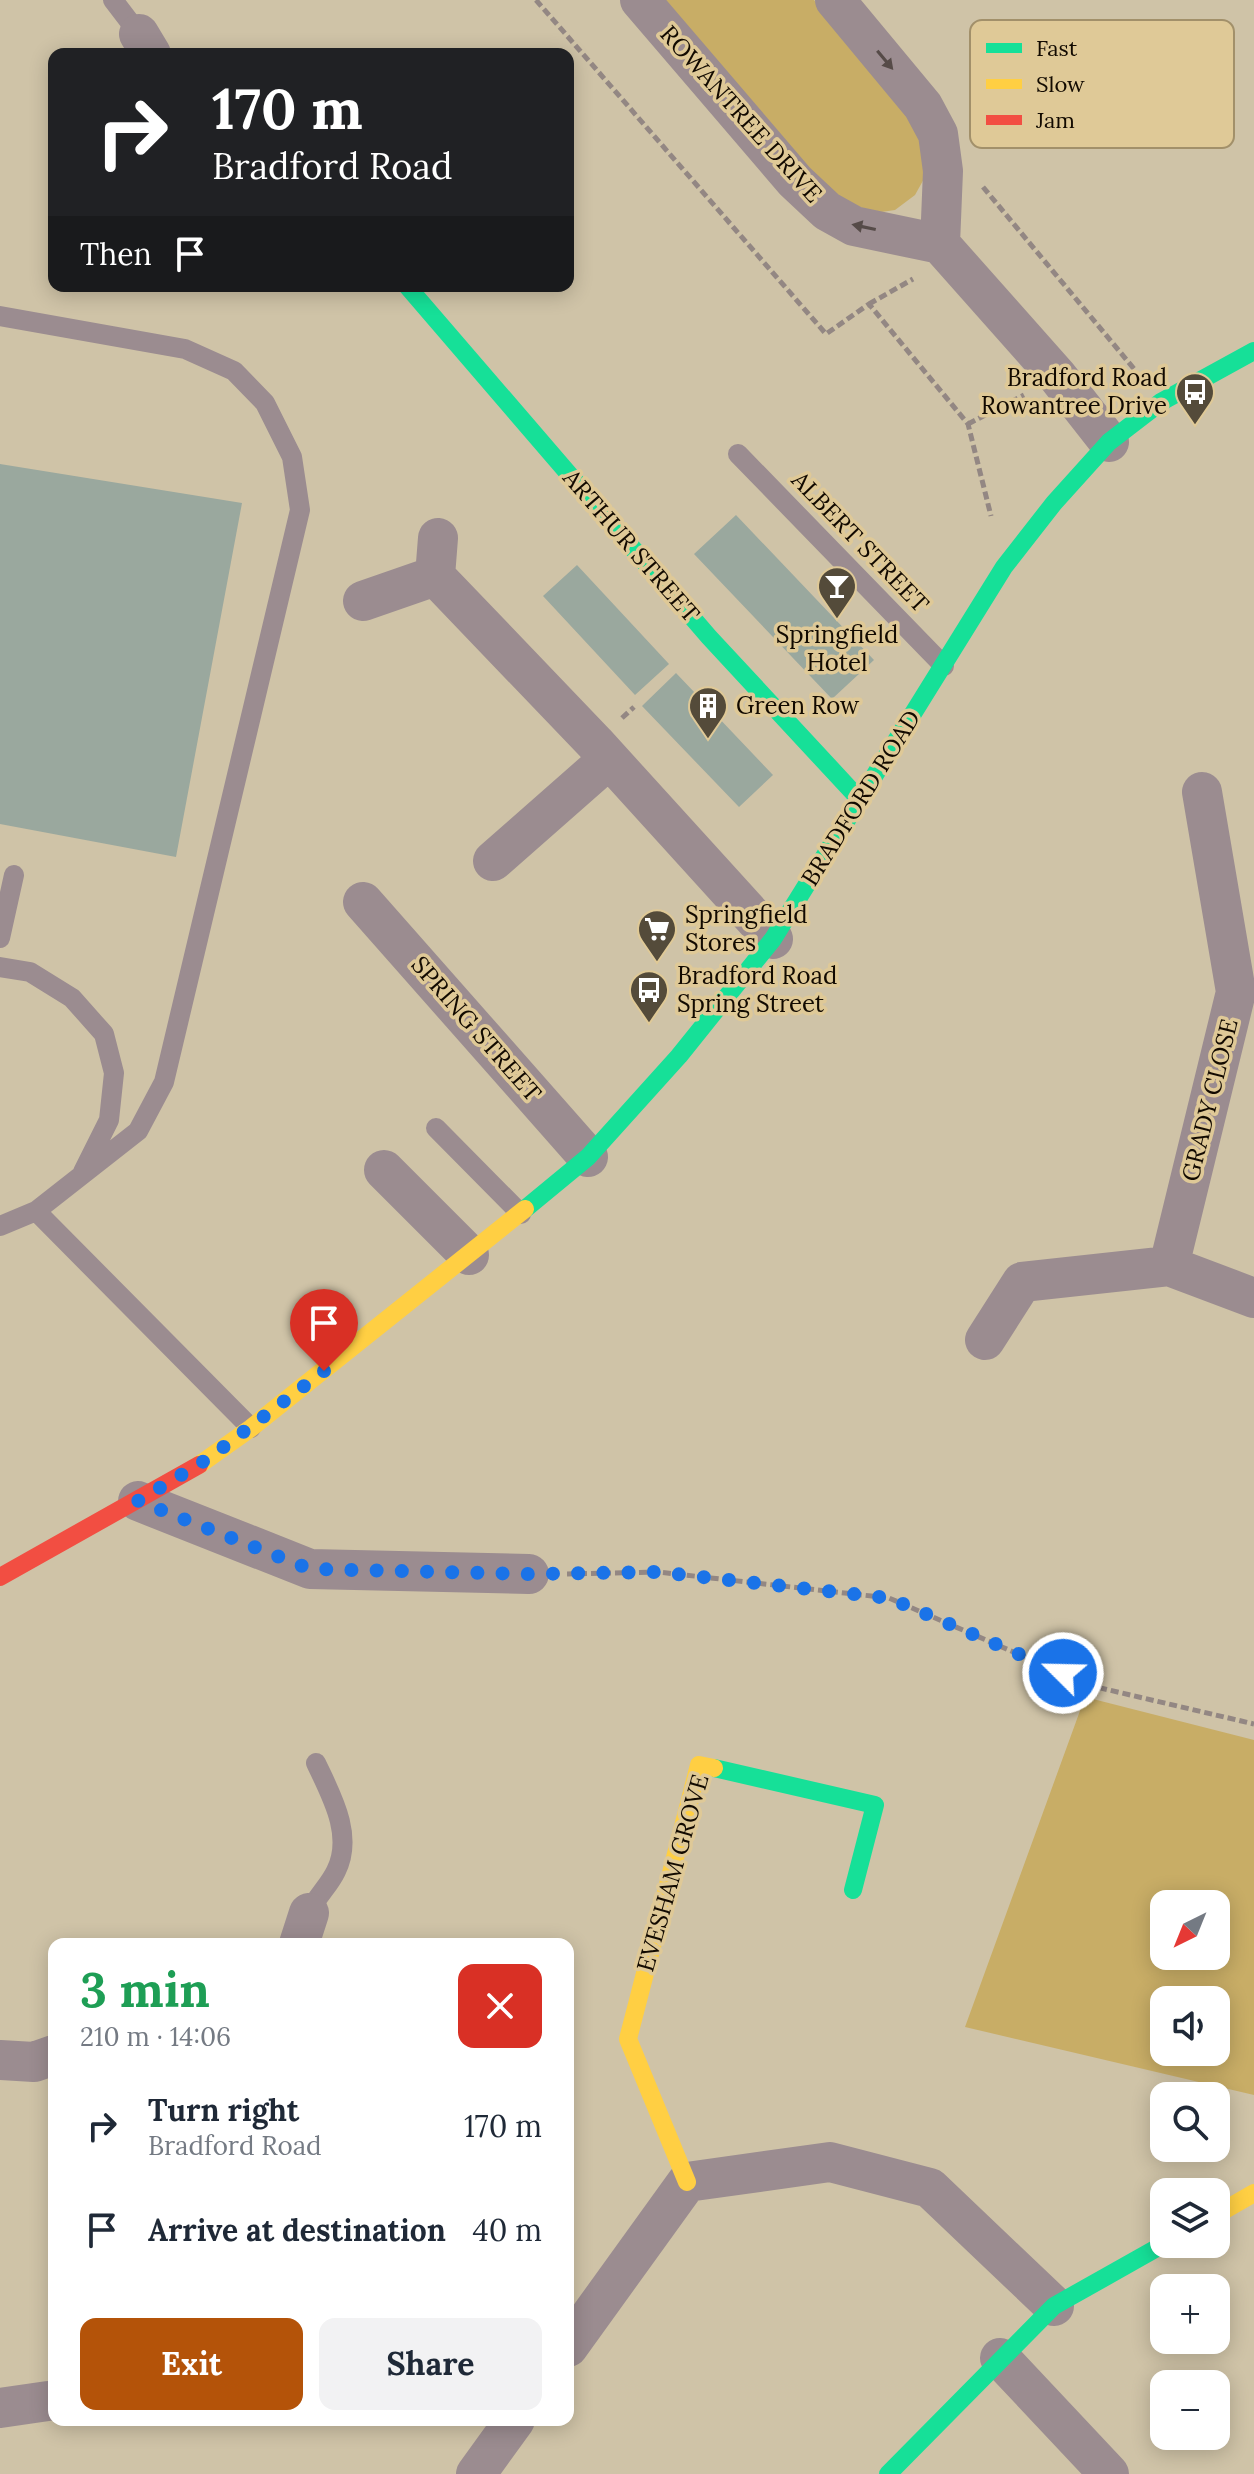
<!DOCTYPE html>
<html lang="en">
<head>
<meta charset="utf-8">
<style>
	:root { --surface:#fff; --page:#f2f2f3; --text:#1f2937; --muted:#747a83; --accent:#b45309 }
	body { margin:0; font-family:Lora,serif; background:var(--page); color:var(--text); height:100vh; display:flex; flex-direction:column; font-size:30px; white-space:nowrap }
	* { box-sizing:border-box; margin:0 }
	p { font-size:26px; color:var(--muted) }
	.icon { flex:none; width:44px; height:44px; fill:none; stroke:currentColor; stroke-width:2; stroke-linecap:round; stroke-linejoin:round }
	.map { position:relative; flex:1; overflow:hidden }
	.sheet { position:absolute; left:48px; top:1938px; width:526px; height:488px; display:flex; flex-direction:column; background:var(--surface); border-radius:16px; box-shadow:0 4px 20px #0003 }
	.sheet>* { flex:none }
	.banner { position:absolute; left:48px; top:48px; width:526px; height:244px; border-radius:16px; box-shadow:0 4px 20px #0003; background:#202124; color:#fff; overflow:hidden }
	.needle { width:52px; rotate:223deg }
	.tools { position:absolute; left:1150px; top:1890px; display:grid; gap:16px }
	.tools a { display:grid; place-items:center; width:80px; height:80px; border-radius:16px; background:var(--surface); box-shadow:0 4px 20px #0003; font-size:40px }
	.pin { position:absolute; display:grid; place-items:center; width:68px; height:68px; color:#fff; margin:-82px -34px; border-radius:50% 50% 50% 0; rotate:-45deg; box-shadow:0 0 8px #0007 }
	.pin .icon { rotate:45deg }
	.me { position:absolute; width:88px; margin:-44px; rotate:293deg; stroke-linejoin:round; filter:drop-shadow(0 0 6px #0008) }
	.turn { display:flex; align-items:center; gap:28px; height:168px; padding:0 32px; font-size:36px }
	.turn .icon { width:104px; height:104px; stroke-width:2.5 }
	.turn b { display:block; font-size:56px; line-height:68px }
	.then { display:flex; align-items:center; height:76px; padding:0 32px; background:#0003; gap:16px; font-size:30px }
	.round { display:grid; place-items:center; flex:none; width:84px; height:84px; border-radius:16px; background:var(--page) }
	.overview { display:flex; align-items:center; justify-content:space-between; height:136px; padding:0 32px }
	h1 { font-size:48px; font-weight:800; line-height:60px; color:#1e9e55 }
	.action { display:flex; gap:16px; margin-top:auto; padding:16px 32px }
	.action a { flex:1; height:92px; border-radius:16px; background:var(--accent); color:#fff; font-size:32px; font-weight:800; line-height:92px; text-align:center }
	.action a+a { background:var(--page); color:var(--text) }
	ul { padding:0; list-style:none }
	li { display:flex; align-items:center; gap:24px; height:104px; padding:0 32px }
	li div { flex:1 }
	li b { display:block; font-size:30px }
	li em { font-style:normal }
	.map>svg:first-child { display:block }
	.green { fill:#c8ad66; fill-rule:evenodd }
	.building { fill:#9aa89e }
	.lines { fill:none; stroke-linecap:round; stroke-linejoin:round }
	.path { stroke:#938783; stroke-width:5; stroke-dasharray:8 4; stroke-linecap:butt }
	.lane { stroke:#9b8c90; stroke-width:20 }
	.street { stroke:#9b8c90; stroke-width:40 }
	.fast { stroke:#16e098; stroke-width:18 }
	.slow { stroke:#ffcf43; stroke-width:18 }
	.jam { stroke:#f24e42; stroke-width:18 }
	.oneway { fill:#564b48 }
	.route { stroke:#1a73e8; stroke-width:14; stroke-dasharray:0 25.2 }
	.labels { text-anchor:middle; stroke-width:7; stroke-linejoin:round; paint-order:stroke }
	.street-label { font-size:24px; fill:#120a00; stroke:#dfc997 }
	.poi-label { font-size:24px; fill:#120a00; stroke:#dfc997; text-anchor:start }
	.key { fill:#dfc997; stroke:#a2906a; stroke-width:2 }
	.key-label { font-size:22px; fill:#120a00 }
</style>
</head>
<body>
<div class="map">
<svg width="1254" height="2474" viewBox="0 0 1254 2474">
	<rect width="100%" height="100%" fill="#cfc3a7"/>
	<path class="green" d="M659,0h155l97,112 15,23 -1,42 -10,18 -20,15 -21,3 -49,-21z
		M1085,1697l169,43v355l-289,-68zM1164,1904h52v52h-52zM1164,2000h52v52h-52z"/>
	<path class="building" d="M0,464l242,39 -66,354 -176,-33z
		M736,515l138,145 -42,39 -138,-145z
		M577,565l92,99 -34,31 -92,-99z
		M676,673l97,102 -34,32 -97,-101z"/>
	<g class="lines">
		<path class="path" d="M536,0l290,334 43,-30 99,120 23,92
			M983,187l152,183
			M869,304l44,-25
			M968,424l56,-29
			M622,718l12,-11
			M567,1574l91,-2 231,26 203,88 162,38"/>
		<path class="lane" d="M113,0l26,34
			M0,316l185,33 49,22 31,32 27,54 8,53 -136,572 -26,49 -102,80 -36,15
			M738,454l206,212
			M0,938l14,-63
			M0,967l30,5 42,26 32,36 10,39 -5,47 -26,52
			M436,1128l85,86
			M36,1211l215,217
			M309,1913c7,-16 20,-27 27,-42 18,-36 -5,-76 -20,-108"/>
		<path class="street" d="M640,0l155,181 32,30 27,15 86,18 118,133 51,65
			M835,0l88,106 15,28 5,37 -3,73
			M139,34l12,20
			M435,576l160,167 178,196
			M363,601l72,-25 3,-38
			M493,861l116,-102
			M363,902l225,255
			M384,1170l85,85
			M1169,1266l67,-274 -34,-200
			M985,1340l37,-58 147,-16 85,32
			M138,1501l172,68 219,5
			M299,1944l10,-31
			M0,2060l34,2 20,-7
			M568,2347l119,-165 143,-20 100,26 124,118
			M1000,2358l109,116
			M0,2408l48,-7
			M476,2474l39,-54"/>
		<path class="fast" d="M407,286l302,351 152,164
			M525,1209l63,-52 91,-101 94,-117 231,-372 50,-64 55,-61 52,-40 93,-51
			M714,1768l161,37 -22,85
			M888,2474l166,-168 110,-62"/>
		<path class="slow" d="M199,1465l52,-37 274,-219
			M687,2182l-59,-143 71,-274 15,3
			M1216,2215l38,-22"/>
		<path class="jam" d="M0,1577l199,-112"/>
	</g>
	<defs><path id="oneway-solid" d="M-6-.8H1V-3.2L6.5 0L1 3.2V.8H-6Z" transform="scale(2)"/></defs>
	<g class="oneway">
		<use href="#oneway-solid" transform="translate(885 60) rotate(50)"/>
		<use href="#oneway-solid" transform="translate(864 227) rotate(-168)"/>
	</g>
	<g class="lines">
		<path class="route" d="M324,1371l-115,87 -71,43 172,68 219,5 129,-2 231,26 174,75"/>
	</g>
	<defs>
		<g id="bus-pin" transform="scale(2)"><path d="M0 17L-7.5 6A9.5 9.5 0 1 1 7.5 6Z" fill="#544b3a" stroke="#dfc997"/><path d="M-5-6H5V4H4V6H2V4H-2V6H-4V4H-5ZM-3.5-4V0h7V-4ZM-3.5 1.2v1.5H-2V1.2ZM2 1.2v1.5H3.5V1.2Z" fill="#fff"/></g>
		<g id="bar-pin" transform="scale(2)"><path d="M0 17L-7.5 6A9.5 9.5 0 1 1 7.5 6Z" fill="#544b3a" stroke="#dfc997"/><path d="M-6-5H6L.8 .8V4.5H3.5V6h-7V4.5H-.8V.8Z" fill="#fff"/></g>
		<g id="building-pin" transform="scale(2)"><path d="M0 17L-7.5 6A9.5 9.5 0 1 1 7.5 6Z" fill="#544b3a" stroke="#dfc997"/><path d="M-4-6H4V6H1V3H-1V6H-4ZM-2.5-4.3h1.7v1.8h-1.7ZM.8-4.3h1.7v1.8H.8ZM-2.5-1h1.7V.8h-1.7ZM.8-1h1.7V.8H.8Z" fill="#fff"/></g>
		<g id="supermarket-pin" transform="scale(2)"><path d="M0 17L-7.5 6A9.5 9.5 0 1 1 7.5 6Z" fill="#544b3a" stroke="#dfc997"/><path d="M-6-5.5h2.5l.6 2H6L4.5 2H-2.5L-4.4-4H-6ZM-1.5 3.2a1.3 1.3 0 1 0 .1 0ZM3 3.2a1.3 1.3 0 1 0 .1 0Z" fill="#fff"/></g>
	</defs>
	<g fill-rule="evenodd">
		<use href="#bus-pin" x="1195" y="392"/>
		<use href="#bar-pin" x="837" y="586"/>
		<use href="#building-pin" x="708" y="706"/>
		<use href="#supermarket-pin" x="657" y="929"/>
		<use href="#bus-pin" x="649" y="990"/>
	</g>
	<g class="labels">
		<g class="street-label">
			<text transform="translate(741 114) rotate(48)" y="8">ROWANTREE DRIVE</text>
			<text transform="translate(860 542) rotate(46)" y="8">ALBERT STREET</text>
			<text transform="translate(631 546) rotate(49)" y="8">ARTHUR STREET</text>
			<text transform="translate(861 798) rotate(-58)" y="8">BRADFORD ROAD</text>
			<text transform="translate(476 1029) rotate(49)" y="8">SPRING STREET</text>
			<text transform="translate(1210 1100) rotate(-76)" y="8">GRADY CLOSE</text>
			<text transform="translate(673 1873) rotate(-74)" y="8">EVESHAM GROVE</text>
		</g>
		<g class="poi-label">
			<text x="1167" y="386" text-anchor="end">Bradford Road<tspan x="1167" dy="28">Rowantree Drive</tspan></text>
			<text x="837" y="643" text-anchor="middle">Springfield<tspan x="837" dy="28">Hotel</tspan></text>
			<text x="736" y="714">Green Row</text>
			<text x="685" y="923">Springfield<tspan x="685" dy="28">Stores</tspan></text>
			<text x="677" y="984">Bradford Road<tspan x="677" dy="28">Spring Street</tspan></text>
		</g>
	</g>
	<rect x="970" y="20" width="264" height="128" rx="12" class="key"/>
	<rect x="986" y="43" width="36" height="10" fill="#16e098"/>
	<rect x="986" y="79" width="36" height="10" fill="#ffcf43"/>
	<rect x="986" y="115" width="36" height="10" fill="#f24e42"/>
	<g class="key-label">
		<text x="1036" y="56">Fast</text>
		<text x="1036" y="92">Slow</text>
		<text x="1036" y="128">Jam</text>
	</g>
</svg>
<div class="tools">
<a><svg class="needle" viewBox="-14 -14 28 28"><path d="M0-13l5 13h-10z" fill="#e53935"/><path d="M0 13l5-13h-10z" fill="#747a83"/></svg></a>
<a><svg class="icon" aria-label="sound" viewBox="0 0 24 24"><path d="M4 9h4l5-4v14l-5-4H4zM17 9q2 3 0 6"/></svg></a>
<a><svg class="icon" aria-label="search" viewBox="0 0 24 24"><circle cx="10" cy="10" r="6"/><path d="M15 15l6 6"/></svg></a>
<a><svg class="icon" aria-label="layers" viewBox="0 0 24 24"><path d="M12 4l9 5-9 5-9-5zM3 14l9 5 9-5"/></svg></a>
<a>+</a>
<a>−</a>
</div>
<div class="pin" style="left:324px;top:1371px;background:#d93025"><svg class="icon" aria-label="arrive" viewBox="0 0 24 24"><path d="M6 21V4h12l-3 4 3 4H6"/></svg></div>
<svg class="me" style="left:1063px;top:1673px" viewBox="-20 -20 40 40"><circle r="17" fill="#1a73e8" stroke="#fff" stroke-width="3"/><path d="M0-11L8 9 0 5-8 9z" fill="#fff"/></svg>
<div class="banner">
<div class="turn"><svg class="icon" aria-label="right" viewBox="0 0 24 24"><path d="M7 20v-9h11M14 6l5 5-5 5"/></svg><div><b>170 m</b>Bradford Road</div></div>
<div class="then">Then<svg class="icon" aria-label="arrive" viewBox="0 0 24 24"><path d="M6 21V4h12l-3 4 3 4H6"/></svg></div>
</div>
<section class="sheet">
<div class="overview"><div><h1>3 min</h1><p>210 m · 14:06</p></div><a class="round" style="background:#d93025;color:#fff"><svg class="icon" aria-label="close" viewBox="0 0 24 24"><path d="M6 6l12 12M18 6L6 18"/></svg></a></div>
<ul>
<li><svg class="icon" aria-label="right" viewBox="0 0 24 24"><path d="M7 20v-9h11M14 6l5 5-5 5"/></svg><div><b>Turn right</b><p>Bradford Road</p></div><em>170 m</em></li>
<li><svg class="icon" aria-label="arrive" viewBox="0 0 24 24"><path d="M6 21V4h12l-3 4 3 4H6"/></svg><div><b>Arrive at destination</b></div><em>40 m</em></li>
</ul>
<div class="action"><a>Exit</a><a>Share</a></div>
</section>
</div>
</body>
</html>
